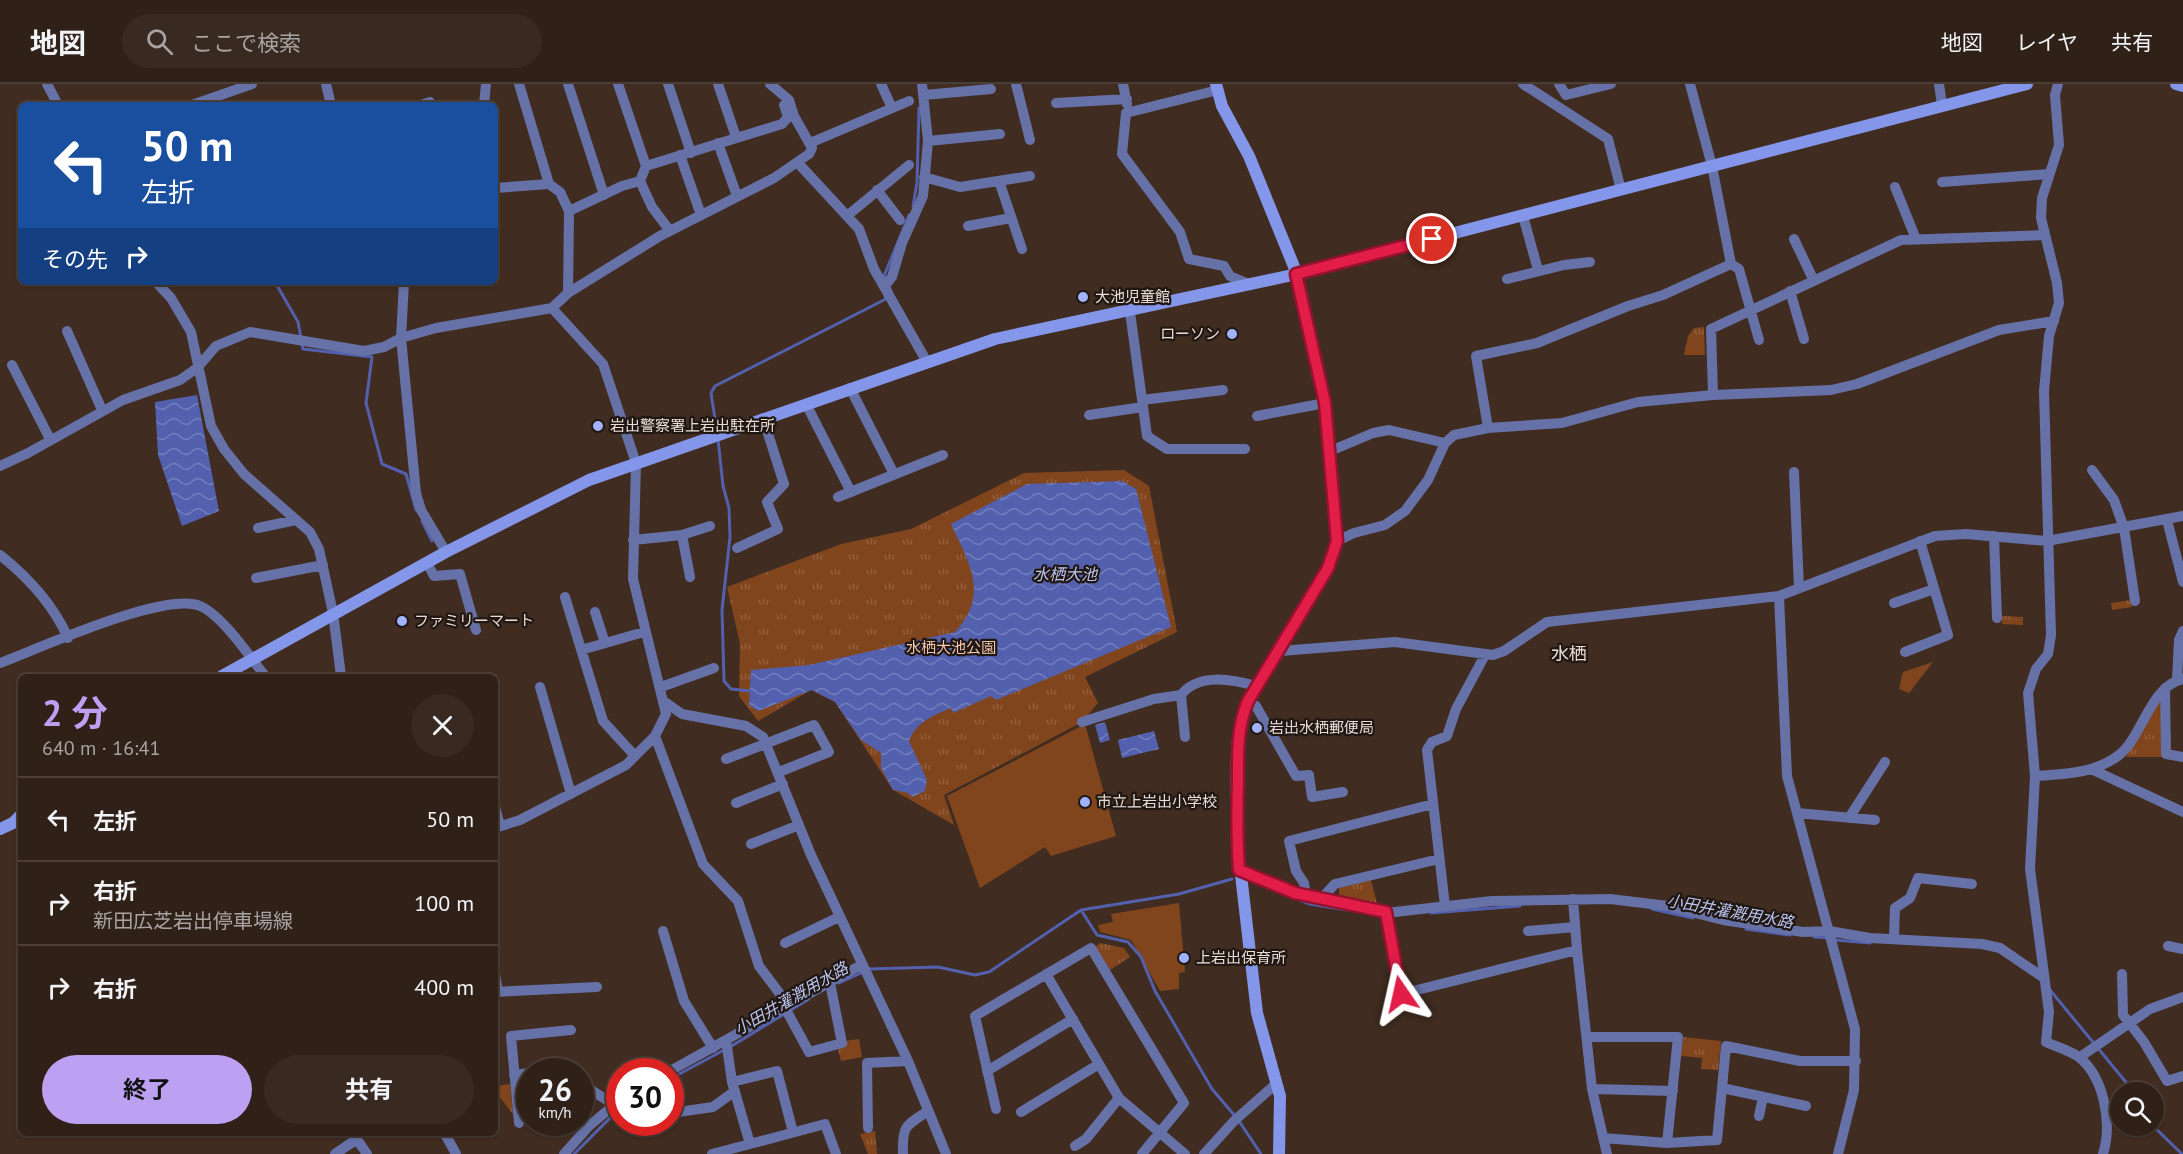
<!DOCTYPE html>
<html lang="ja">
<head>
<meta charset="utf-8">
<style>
	:root { --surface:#302118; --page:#382921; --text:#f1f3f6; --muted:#a8a3a2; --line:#4b3e37; --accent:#bca0f2 }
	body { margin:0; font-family:"PT Sans","Noto Sans JP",sans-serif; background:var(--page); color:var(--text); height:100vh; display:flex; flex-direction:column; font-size:22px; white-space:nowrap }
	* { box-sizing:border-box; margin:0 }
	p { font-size:20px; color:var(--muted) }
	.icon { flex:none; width:33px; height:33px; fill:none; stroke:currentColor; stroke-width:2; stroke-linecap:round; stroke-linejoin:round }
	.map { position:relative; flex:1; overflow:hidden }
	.details { position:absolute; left:18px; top:590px; width:480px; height:462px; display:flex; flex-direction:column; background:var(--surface); border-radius:9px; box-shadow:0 2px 4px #0004,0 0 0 2px var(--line) }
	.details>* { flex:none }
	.top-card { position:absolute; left:18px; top:18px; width:480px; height:183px; border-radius:9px; box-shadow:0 2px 4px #0004,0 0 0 2px var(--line); background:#1a4fa0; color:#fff; overflow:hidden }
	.fabs { position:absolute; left:2110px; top:998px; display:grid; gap:12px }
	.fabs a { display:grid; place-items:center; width:54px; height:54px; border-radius:50%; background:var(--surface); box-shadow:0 2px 4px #0004,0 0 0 2px var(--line); font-size:30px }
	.speed { position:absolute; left:516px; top:974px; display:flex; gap:12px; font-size:30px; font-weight:700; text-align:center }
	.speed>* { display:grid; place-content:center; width:78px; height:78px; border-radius:50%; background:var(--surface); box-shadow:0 2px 4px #0004,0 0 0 2px var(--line); line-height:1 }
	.speed small { font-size:15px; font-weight:400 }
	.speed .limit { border:9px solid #d22; background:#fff; color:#111 }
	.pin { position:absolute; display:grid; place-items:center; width:51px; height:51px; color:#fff; margin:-26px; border:3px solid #fff; border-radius:50%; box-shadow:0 2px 6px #0007 }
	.me { position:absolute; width:66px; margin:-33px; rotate:349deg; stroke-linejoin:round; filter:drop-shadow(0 0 4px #0008) }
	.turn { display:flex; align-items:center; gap:21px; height:126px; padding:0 24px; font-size:27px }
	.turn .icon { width:78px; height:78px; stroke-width:2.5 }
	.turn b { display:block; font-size:42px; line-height:51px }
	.then { display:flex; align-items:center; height:57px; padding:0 24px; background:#0003; gap:12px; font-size:22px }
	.round { display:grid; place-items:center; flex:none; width:63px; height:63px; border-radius:32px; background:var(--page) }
	.headline { display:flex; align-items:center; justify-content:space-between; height:102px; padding:0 24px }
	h1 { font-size:36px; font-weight:700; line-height:45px; color:var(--accent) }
	.cta { display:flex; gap:12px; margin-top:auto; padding:12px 24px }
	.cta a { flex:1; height:69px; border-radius:36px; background:var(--accent); color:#111; font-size:24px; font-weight:700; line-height:69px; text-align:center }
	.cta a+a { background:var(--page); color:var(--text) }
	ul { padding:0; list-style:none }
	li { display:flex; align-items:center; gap:18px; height:84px; padding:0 24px; border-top:2px solid var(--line) }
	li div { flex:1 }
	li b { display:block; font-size:22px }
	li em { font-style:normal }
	header { display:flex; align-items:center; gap:36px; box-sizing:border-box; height:84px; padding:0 30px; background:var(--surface); border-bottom:2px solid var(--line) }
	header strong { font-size:28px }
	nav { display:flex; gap:33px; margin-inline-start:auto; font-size:21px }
	.search { width:420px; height:54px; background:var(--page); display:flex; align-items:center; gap:15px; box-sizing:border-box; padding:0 21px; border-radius:33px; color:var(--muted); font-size:22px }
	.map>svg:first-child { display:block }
	.park { fill:url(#park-tufts) }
	.pitch { fill:#81451d }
	.water { fill:url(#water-waves) }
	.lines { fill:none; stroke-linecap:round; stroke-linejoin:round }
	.stream { stroke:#5260ae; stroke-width:3 }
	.street { stroke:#6672a7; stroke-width:10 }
	.secondary { stroke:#8396e9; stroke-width:12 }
	.route-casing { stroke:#92132f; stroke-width:15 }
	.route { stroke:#e11d48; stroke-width:10 }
	.poi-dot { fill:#a1b3fd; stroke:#201712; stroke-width:2 }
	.labels { text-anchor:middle; stroke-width:4.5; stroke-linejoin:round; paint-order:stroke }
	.poi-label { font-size:15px; fill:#eadcd5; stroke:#201712; text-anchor:start }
	.park-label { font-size:15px; fill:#f3c6ad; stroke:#201712 }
	.water-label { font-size:16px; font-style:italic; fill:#bac5f0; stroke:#201712 }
	.quarter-label { font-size:18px; fill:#eadcd5; stroke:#201712 }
</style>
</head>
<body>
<header>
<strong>地図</strong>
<div class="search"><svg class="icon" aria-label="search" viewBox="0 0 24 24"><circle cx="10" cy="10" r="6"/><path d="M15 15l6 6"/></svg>ここで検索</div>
<nav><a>地図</a><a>レイヤ</a><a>共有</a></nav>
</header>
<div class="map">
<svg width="2183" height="1070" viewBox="0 0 2183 1070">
	<defs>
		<pattern id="park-tufts" width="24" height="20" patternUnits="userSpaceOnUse" patternTransform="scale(1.5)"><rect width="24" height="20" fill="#81451d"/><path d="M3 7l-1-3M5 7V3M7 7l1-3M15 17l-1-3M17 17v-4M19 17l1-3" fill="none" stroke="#935f3d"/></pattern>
		<pattern id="water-waves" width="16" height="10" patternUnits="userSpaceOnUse" patternTransform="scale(1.5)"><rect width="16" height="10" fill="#5260ae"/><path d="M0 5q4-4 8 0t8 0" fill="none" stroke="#737ebc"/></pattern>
	</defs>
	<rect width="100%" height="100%" fill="#402c20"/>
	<path class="park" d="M1704,243l1,28h-21l4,-19 6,-8z
		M1124,386l25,16 28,146 -92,45 13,26 -16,19 -138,73 10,30 -61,-35 -58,-88 -24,-12 -53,31 -19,-25 1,-52 -13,-57 114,-43 70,-15 113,-56z
		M2131,516l1,7 -20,3 -1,-7z
		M2002,532l21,1v8l-21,-1z
		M1933,578l-24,31 -10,-4 4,-17z
		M2161,615l1,58h-36z
		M1371,796l6,24 -38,-7v-9z
		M1100,859l24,5 6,9 -20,13 -15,-23z
		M1683,953l38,4 -3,29 -17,-1 1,-11 -21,-2z
		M859,955l3,18 -21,4 -3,-12 8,-2 -1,-6z
		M510,1000l3,30 -18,-23v-5z
		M875,1047l2,23h-9l-8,-20z"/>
	<path class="pitch" d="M1085,640l31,112 -65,20 -6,-9 -65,41 -33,-92z
		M1179,819l6,69 -6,1v16l-19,2 -29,-51 -31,-8 -2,-7 15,-3 -2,-8z"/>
	<path class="water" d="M197,311l22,116 -37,15 -24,-71 -3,-53z
		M1122,397l14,8 35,138 -175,73 -5,-4 -38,17 -2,-5c-17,7 -35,14 -42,33l18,39 -2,11 -13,6 -4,-4 -15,-3 -12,-22v-15l-20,-13 -26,-38 -23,-12 -54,21 -9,-6 2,-35 58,-5 146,-33c35,-38 14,-69 -4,-108l76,-40z
		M1105,638l5,18 -10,3 -5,-18z
		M1154,647l5,18 -37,9 -4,-18z"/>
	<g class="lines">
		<path class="stream" d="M913,122l4,-23 2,-75
			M275,198l23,40 5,27 69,8 -6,46 16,61 24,10 10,36
			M891,207l-7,-15 25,-61
			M717,348l-6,-39 4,-7 169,-86 3,-4
			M718,355l5,47 6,22 1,29 -8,73 2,71 7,8 19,2
			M422,437l10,20
			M1295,814l15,6 37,6
			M1652,825l41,9
			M1081,826l16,25 31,7 13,15 14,34 57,98 23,27
			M1431,829l89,-7
			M1746,845l44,6
			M1814,853l15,1
			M1835,856l35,3
			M869,885l69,-2 37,8 14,-3 92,-62 98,-16 53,-15
			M839,899l24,-11
			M2050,906l84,102
			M730,963l79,-48
			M670,995l54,-29
			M1239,1037l22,33
			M2152,1041l30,29
			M574,1070l46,-46"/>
		<path class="street" d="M47,0l11,21
			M326,0l5,21
			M519,0l30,100
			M568,0l36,111
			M618,0l28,82
			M668,0l23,69
			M718,0l18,53
			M881,0l11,24
			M1016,0l14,56
			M1123,0l4,20
			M1523,0l85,55 13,51
			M1559,0l7,11 45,-11
			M1939,0l3,21
			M2058,0l-3,11 4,50 -17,53 -1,20 16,65 2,20 -10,33 -5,55 7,244 -3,19 -12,15 -8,24 7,83 -5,93 19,143 -3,30c11,5 26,9 34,16 25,21 32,67 23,96
			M1218,6l-92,23 -4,41 58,78 9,27 35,7 6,10 21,9
			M924,11l67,-6
			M1056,19l71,-4
			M192,21l60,-21
			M421,21l9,-3
			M484,21l2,-21
			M928,57l72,-7
			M718,59l19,53
			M810,59l99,-42
			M680,71l21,60
			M798,79l61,66 15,40 53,93
			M924,93l36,10 70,-11
			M640,97l12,26 18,24
			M999,97l23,68
			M1942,98l107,-8
			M1895,103l21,52
			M495,104l54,-4 11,8 9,19 -1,82
			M877,106l23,30
			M569,127l53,-25 18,-5 6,-15 136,-42 6,-7 -4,-12
			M848,131l61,-50
			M1523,132l15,54
			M968,142l43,-8
			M1794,155l19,40
			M1731,180l8,5 20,71
			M1507,195l57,-14 26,-3
			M156,198l15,16 20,34 20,94 13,23 20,25 66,58 9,17 14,64 8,63
			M404,198l-3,56 15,155 5,17 25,42
			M884,203l8,-10 10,-34 21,-47 5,-55 -6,-57
			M1790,207l14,48
			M1130,228l17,124 20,13h78
			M67,247l35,79
			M12,281l38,74
			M850,304l44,86
			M1713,311l-2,-66 190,-89 144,-5
			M1142,316l81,-10
			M806,320l45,88
			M1089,331l54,-8
			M1257,332l68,-13
			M1488,344l-12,-72 61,-13 91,-37 35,-11 68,-31 -19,-98 -22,-82
			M1328,368l45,-19 16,-3 56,13
			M0,382l28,-13 95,-53 57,-20 17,-12 19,-22 34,-14 114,19 20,-4 17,-9 35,-10 116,-20 16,-15 92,-57 114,-58 35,-24 3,-6 -18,-32 -5,-16 -19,-16
			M2092,386l22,30 10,28 11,73
			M1794,388l5,116
			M838,413l105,-42
			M2167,436l16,62
			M258,444l38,-8
			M682,451l8,42
			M1994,452l3,82
			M633,456l49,-5 28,-9
			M1337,457l17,-8 31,-8 20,-14 23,-31 17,-37 9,-8 34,-7 74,-5 76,-21 75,-7 118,-5 26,-6 142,-54 55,-9
			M737,464l41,-19 -11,-27 17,-18 -21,-66
			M0,471c29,23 53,49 68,83
			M427,479l7,13 26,-2 16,56
			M256,494l67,-13
			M1779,512l8,180 68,253 -1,61 -16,64
			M565,513l38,124 32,35
			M1894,519l40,-14
			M595,528l10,31
			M581,566l63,-18
			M1280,567l115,-9 98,13 11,-4 43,-29 232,-26 156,-60 31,-2 81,7 136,-25
			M1905,568l43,-17 -28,-94
			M0,579c40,-15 165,-72 200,-57 22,9 50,51 65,70
			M2177,596l2,-40 4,-9
			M540,603l31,107
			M661,603l53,-19
			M2165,604l1,66 17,3
			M1181,611l4,42
			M1248,617l8,5 40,70 13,-1 3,22 31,-5
			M665,618l17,12 64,12 17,11 48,118 97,206 38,93
			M1082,638l72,-23 27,-4c17,-22 50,-16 75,-9
			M655,652l48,128 35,37 21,65 30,40
			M726,675l88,-34 15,27 -50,20
			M2091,685l92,43
			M2035,692c28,-2 60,-2 84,-21 24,-19 31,-69 64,-76
			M736,719l47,-19
			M495,723l5,19
			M1797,729l78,7
			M1849,734l36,-56
			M495,744l25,-8 106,-55 29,-29 11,-22 -33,-135 3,-116 -33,-99 -51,-56
			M21,755v13
			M751,760l48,-19
			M1239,786l56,23 91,20 106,-12 118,-2 58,7 55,14 80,12 26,-1 41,7 112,6 18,4 44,30
			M1306,812l-2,-13 -8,-12 -7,-30 144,-37
			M1321,815l14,-15 104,-25
			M1573,815l4,51
			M1445,822l-18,-156 5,-8 15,-6 9,-27 29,-54
			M1386,829l15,81 176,-44 15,139 15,65
			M663,847l21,70 29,47
			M1528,847l47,-4
			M1894,854l1,-30 15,-10 8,-20 54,6
			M785,859l54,-26
			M2168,862l15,3
			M495,890l3,18
			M1046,890l73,124 66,56
			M2122,890l1,41 21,27 23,39 16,-5
			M495,908l102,-5
			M785,924l24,44 33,-9 -12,-60
			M1587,953h91l-11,106 -64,-5
			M2080,973l70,-48 33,-12
			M555,987h6
			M670,987l191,-106
			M987,987l86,-52
			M514,991l16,-2
			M732,998l45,-11 16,61
			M580,999l33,21
			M1722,1004l84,18
			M1592,1005l81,2
			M996,1025l-21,-93 116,-68 93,155 -42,51
			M1021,1028l78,-48
			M671,1029l42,-6 22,-16
			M1759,1032l4,-19
			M519,1039l-8,-87 60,-6
			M868,1044l-1,-65 41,-2
			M352,1048l15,22
			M444,1048l12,22
			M1667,1059l50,-3 9,-94 74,15h56
			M750,1060l75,-20 11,30
			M1075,1062l11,-7 33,-41
			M335,1070l22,-15
			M564,1070l25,-28 31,-26
			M712,1070l38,-10 -18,-62 -6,-42
			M903,1070c-1,-28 2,-28 25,-43
			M1204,1070l30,-33 43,-38"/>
		<path class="secondary" d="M1216,0l6,22 27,50 48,118 28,129 12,138 -9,27 -80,133 -6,15 -5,30 -1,86 21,181 23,83 -1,58
			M2176,0l7,2
			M222,592l224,-124 143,-72 406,-141 302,-65 730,-190
			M0,745l13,-6 8,-8"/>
	</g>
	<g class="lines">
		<g class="route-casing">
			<path id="route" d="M1401,910l-15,-82 -91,-19 -56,-23c-2,-31 -2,-59 -1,-90 0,-28 -1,-53 10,-79l80,-133 9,-27 -12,-138 -29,-129 136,-35"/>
		</g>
		<use href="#route" class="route"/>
	</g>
	<g class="poi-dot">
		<circle cx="1083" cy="213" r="6"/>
		<circle cx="1232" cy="250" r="6"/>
		<circle cx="598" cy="342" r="6"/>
		<circle cx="402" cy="537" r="6"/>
		<circle cx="1257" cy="644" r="6"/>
		<circle cx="1085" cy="718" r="6"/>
		<circle cx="1184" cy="874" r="6"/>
	</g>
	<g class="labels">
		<g class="poi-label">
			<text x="1095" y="218">大池児童館</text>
			<text x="1220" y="255" text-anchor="end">ローソン</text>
			<text x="610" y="347">岩出警察署上岩出駐在所</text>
			<text x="414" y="542">ファミリーマート</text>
			<text x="1269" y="649">岩出水栖郵便局</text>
			<text x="1097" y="723">市立上岩出小学校</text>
			<text x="1196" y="879">上岩出保育所</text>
		</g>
		<g class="park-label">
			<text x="951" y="569">水栖大池公園</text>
		</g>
		<g class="water-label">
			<text x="1065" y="496">水栖大池</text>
			<text transform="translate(1730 827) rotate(10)" y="6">小田井灌漑用水路</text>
			<text transform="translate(791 914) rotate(-30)" y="6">小田井灌漑用水路</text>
		</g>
		<g class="quarter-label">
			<text x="1569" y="576">水栖</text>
		</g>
	</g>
</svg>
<div class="fabs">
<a><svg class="icon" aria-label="search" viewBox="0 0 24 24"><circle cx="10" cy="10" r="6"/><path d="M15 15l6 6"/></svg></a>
</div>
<div class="speed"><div>26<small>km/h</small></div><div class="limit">30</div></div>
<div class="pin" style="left:1432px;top:155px;background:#d93025"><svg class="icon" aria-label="arrive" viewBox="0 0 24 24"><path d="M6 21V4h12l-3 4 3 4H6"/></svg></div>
<svg class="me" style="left:1401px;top:910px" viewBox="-20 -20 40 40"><path d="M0-17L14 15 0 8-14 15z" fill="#e11d48" stroke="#fff" stroke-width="4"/></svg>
<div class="top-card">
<div class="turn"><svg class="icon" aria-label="left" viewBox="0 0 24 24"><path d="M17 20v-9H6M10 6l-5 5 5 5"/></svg><div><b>50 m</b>左折</div></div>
<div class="then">その先<svg class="icon" aria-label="right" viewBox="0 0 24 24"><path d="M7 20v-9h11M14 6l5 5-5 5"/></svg></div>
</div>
<section class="details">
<div class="headline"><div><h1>2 分</h1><p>640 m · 16:41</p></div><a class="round"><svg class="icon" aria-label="close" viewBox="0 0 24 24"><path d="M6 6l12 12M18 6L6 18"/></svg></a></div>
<ul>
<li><svg class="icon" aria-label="left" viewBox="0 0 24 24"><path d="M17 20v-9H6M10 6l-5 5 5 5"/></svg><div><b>左折</b></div><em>50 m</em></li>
<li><svg class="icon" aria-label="right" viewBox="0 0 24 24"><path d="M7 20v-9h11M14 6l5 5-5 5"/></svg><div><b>右折</b><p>新田広芝岩出停車場線</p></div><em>100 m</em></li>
<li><svg class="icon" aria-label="right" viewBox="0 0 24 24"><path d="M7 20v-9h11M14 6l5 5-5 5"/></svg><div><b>右折</b></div><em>400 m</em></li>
</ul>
<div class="cta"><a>終了</a><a>共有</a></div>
</section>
</div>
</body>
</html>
